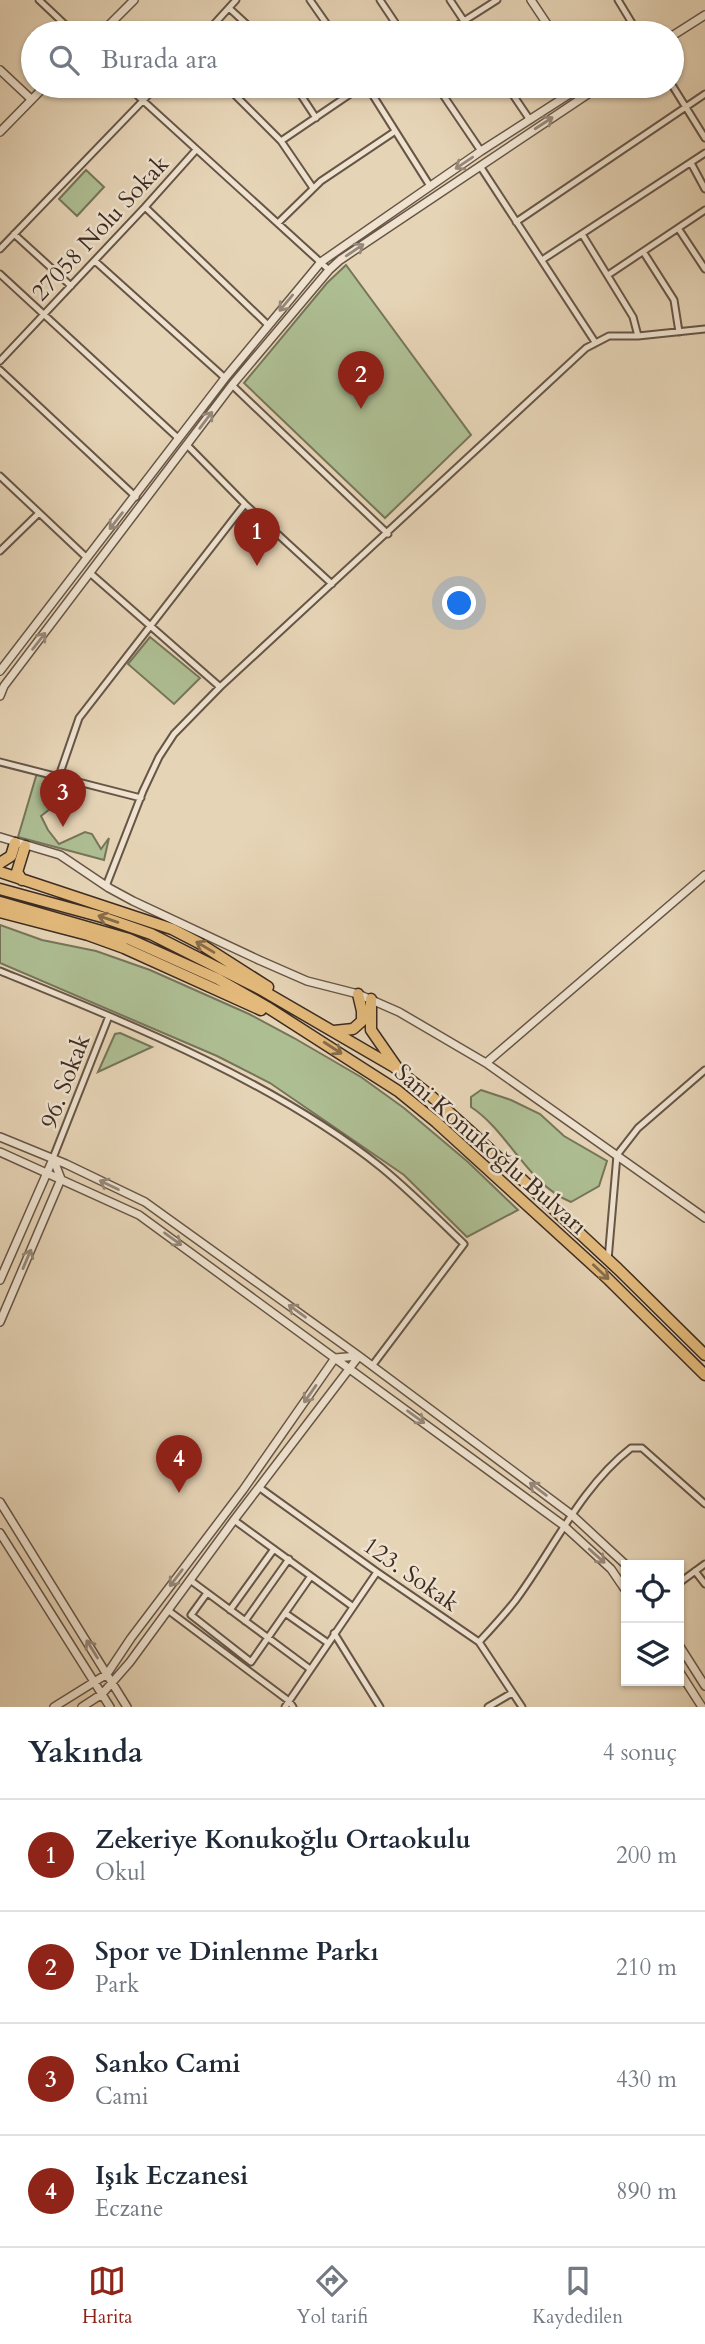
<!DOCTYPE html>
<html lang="tr">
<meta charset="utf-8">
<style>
:root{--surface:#fff;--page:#f6f6f7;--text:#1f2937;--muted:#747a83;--line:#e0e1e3;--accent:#8f2418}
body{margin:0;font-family:Cardo,serif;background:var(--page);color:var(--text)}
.controls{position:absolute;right:21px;bottom:21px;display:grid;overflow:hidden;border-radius:0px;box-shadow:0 2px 5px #0004}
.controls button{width:63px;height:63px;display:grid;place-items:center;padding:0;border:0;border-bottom:2px solid var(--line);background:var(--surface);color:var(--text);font:35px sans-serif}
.you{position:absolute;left:460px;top:604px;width:24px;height:24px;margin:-18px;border:5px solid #fff;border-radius:50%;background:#1a73e8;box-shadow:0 0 0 10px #1a73e833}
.badge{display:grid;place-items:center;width:46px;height:46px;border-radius:50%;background:var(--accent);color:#fff;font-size:23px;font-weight:700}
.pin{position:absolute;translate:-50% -58px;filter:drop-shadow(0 2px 4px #0008)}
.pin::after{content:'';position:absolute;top:37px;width:24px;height:21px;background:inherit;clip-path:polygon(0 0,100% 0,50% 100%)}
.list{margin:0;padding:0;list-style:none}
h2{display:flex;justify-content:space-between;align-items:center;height:91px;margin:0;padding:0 28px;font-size:30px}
h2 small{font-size:23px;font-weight:400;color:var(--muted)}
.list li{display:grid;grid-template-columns:46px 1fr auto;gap:21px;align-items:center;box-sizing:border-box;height:112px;padding:0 28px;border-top:2px solid var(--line)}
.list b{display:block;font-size:26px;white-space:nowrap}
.list p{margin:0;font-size:23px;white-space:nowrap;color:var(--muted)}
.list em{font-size:23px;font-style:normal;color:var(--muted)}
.icon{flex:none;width:38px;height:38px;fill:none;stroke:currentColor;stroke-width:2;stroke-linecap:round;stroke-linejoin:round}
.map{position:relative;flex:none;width:705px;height:1707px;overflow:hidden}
.search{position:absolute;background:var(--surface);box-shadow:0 2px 5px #0004;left:21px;right:21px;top:21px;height:77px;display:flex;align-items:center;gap:18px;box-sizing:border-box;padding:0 24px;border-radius:38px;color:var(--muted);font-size:26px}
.sheet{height:539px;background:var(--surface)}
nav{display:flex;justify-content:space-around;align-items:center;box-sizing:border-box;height:98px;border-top:2px solid var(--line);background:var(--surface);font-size:19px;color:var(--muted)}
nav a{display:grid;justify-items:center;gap:4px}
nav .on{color:var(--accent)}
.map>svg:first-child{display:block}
</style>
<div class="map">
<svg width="705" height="1707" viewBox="0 0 705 1707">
<rect width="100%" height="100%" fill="#e6d4b6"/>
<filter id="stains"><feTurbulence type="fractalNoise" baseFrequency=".00286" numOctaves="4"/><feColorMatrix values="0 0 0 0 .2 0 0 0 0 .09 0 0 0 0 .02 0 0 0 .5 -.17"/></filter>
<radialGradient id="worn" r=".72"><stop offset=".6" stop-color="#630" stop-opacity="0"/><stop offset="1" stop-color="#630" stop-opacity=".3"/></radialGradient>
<path fill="#aebe93" stroke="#76755a" stroke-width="2" d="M 86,170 L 104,187 L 77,216 L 59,199 Z
M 346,265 L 471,435 L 385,518 L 244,383 L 327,283 Z
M 150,637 L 200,678 L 174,704 L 128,664 Z
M 37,773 L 78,787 L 41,816 L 48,830 L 59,844 L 85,832 L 92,834 L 101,849 L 109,838 L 104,860 L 18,837 Z
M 0,925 L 42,940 L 96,951 L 150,970 L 249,1014 L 294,1038 L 361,1077 L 404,1108 L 468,1162 L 518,1210 L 467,1237 L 404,1175 L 270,1083 L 217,1056 L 0,963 Z
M 120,1033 L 152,1047 L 98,1072 L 115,1034 Z
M 481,1090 L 511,1100 L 540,1114 L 564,1136 L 607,1161 L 599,1186 L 571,1202 C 527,1184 509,1132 471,1107 L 471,1097 Z"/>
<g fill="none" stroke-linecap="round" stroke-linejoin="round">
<defs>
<path id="minor" d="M 39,0 L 74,33
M 310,0 L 333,33
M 380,0 L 402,33
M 450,0 L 472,33
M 618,0 L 638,33
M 229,8 L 256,33
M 206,33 L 236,0
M 445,33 L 497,0
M 672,85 L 705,138
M 127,86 L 329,270
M 226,86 L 281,141 L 313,188
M 295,86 L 316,118
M 367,86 L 430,186
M 437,86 L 481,151
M 507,86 L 530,120
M 281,141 L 362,86
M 691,163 L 705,189
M 480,166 L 595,342
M 145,207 L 268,325
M 516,222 L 705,94
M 278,223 L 321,181 L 394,132
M 678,228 L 705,269
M 14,234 L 71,286
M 582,234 L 633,317 L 638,336
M 0,249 L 157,86
M 644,253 L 674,300 L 679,332
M 542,260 L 705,153
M 95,261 L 225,378
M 0,274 L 178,438
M 608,275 L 705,210
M 0,361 L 145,207 L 196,150
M 0,370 L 136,497
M 232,385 L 388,534
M 187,445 L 245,504 L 332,584
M 0,476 L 87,558
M 0,551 L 39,513
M 90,573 L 220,687
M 0,762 L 141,798
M 59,776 L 79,718 L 245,504
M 106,886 L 143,791 L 159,757 L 174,734 L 220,687 L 586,348 L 609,336 L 638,336 L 705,329
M 0,971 C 130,1024 272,1080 382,1168 C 411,1192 437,1218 464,1244 L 372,1366
M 53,1158 L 109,1016
M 608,1260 L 617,1155 L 638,1128 L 705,1070
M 260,1488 L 377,1572 L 479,1642 L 522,1707
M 234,1520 L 352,1606
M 695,1571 L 705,1584
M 190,1580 L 310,1669
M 679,1583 L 705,1564
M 207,1593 L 191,1615 L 251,1662 L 311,1576
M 230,1610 L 274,1549
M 169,1611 L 289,1701 L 293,1707
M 285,1613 L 328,1643
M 245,1621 L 289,1559
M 334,1633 L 380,1707
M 479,1642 C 491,1629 504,1615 515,1601 C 553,1550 580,1488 631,1448 L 642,1448 L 705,1504
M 285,1707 L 377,1572
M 488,1707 L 512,1693"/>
<path id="tertiary" d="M 531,0 L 553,33
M 101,33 L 134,0
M 672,36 L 705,15
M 0,70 L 31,99
M 0,132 L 45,86
M 0,671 L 225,378 L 321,262 L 481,151 L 582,86
M 0,696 L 4,686 L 232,385 L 329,270 L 340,260 L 600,86
M 0,837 L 60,855 L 109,888 L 133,901 L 259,960 L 307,981 L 358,994 L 399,1012 L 486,1063 L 705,1218
M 486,1063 L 705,875
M 0,1137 L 66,1164 L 145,1202 L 359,1356 L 572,1515 L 626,1565
M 0,1152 L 139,1215 L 563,1525 L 611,1569 L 626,1591
M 0,1280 L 53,1159
M 0,1322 L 61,1179 L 53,1158
M 0,1502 L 127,1707
M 0,1533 L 110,1707
M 679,1645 L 705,1686
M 679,1671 L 702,1707
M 54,1707 L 107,1674 L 131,1638 L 243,1490 L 335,1358 L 358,1356
M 82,1707 L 102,1694 L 130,1662 L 234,1520 L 359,1356"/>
<path id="trunk" d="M 0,863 L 11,856 L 15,843
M 0,872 L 172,929 L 199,943 L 268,987
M 22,880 L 17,872 L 25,846
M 0,889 L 102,917 L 151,934 L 260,989 L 394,1067 L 431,1096 L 470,1131 L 618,1269 L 705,1355
M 0,902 L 129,939 L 218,979 L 267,1007 L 398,1091 L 436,1122 L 607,1278 L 705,1375
M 0,912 L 88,935 L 124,948 L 261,1010
M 371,999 L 371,1030 L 396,1066
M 334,1031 L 353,1029 L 362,1021 L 362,1011 L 358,994"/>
</defs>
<use href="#minor" stroke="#675647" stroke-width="9"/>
<use href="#tertiary" stroke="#675647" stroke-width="10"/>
<use href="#trunk" stroke="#3d2c22" stroke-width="13"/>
<use href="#minor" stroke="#efe3d0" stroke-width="5"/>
<use href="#tertiary" stroke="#efe3d0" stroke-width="7"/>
<use href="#trunk" stroke="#e3ba7b" stroke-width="10"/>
</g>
<defs><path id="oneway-shaft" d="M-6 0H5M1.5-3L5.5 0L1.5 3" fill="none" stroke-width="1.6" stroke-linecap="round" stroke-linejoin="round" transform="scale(1.75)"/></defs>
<g stroke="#968879">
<use href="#oneway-shaft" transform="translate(544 123) rotate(-33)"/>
<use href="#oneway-shaft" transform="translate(464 163) rotate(146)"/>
<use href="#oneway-shaft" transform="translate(355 250) rotate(-34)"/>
<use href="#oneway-shaft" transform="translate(286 303) rotate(130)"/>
<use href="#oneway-shaft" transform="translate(206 420) rotate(-53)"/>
<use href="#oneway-shaft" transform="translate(116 521) rotate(128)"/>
<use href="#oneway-shaft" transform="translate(39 641) rotate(-52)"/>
<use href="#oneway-shaft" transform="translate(109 1185) rotate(-154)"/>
<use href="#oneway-shaft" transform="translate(173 1239) rotate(36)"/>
<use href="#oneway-shaft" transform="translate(27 1259) rotate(-67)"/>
<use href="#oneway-shaft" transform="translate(297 1311) rotate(-144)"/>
<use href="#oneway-shaft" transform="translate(310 1394) rotate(125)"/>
<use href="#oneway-shaft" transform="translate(416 1417) rotate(36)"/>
<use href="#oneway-shaft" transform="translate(538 1489) rotate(-143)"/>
<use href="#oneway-shaft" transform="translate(597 1556) rotate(42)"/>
<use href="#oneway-shaft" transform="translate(176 1578) rotate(127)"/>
<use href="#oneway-shaft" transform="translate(92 1649) rotate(-122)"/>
</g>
<g stroke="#886c4a">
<use href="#oneway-shaft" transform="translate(108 919) rotate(-161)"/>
<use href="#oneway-shaft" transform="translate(205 947) rotate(-149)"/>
<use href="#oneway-shaft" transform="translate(333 1048) rotate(33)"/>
<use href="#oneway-shaft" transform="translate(601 1272) rotate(43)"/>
</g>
<g text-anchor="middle" stroke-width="5" stroke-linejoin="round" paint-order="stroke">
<g font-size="24" fill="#3d2c22" stroke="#efe3d0">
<text transform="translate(100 228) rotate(-47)" y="8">27058 Nolu Sokak</text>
<text transform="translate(65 1081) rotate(-69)" y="8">96. Sokak</text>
<text transform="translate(491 1149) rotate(41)" y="8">Sani Konukoğlu Bulvarı</text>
<text transform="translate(411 1574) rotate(35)" y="8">123. Sokak</text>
</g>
</g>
<rect width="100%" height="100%" filter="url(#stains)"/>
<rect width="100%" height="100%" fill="url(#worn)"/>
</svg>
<div class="controls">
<button><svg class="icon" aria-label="locate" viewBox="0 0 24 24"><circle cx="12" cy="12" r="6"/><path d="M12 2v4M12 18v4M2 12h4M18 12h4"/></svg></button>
<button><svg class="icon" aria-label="layers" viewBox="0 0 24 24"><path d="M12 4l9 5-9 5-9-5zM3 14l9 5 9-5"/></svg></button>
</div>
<div class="you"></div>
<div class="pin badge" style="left:257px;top:566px">1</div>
<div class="pin badge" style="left:361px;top:409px">2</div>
<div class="pin badge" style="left:63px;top:827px">3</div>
<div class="pin badge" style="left:179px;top:1493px">4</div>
<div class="search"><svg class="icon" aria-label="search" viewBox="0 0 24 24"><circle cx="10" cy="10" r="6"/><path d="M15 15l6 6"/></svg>Burada ara</div>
</div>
<section class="sheet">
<h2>Yakında<small>4 sonuç</small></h2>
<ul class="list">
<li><span class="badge">1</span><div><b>Zekeriye Konukoğlu Ortaokulu</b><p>Okul</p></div><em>200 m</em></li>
<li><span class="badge">2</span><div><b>Spor ve Dinlenme Parkı</b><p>Park</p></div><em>210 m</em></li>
<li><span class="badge">3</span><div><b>Sanko Cami</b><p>Cami</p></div><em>430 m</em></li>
<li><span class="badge">4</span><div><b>Işık Eczanesi</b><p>Eczane</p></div><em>890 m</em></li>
</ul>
</section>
<nav>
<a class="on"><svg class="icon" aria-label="map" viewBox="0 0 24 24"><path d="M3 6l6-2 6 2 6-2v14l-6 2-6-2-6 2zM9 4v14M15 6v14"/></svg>Harita</a>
<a><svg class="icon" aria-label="directions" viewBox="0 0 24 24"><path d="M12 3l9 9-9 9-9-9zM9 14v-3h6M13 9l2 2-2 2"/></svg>Yol tarifi</a>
<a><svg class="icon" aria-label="saved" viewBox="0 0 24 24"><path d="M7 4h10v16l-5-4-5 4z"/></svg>Kaydedilen</a>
</nav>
